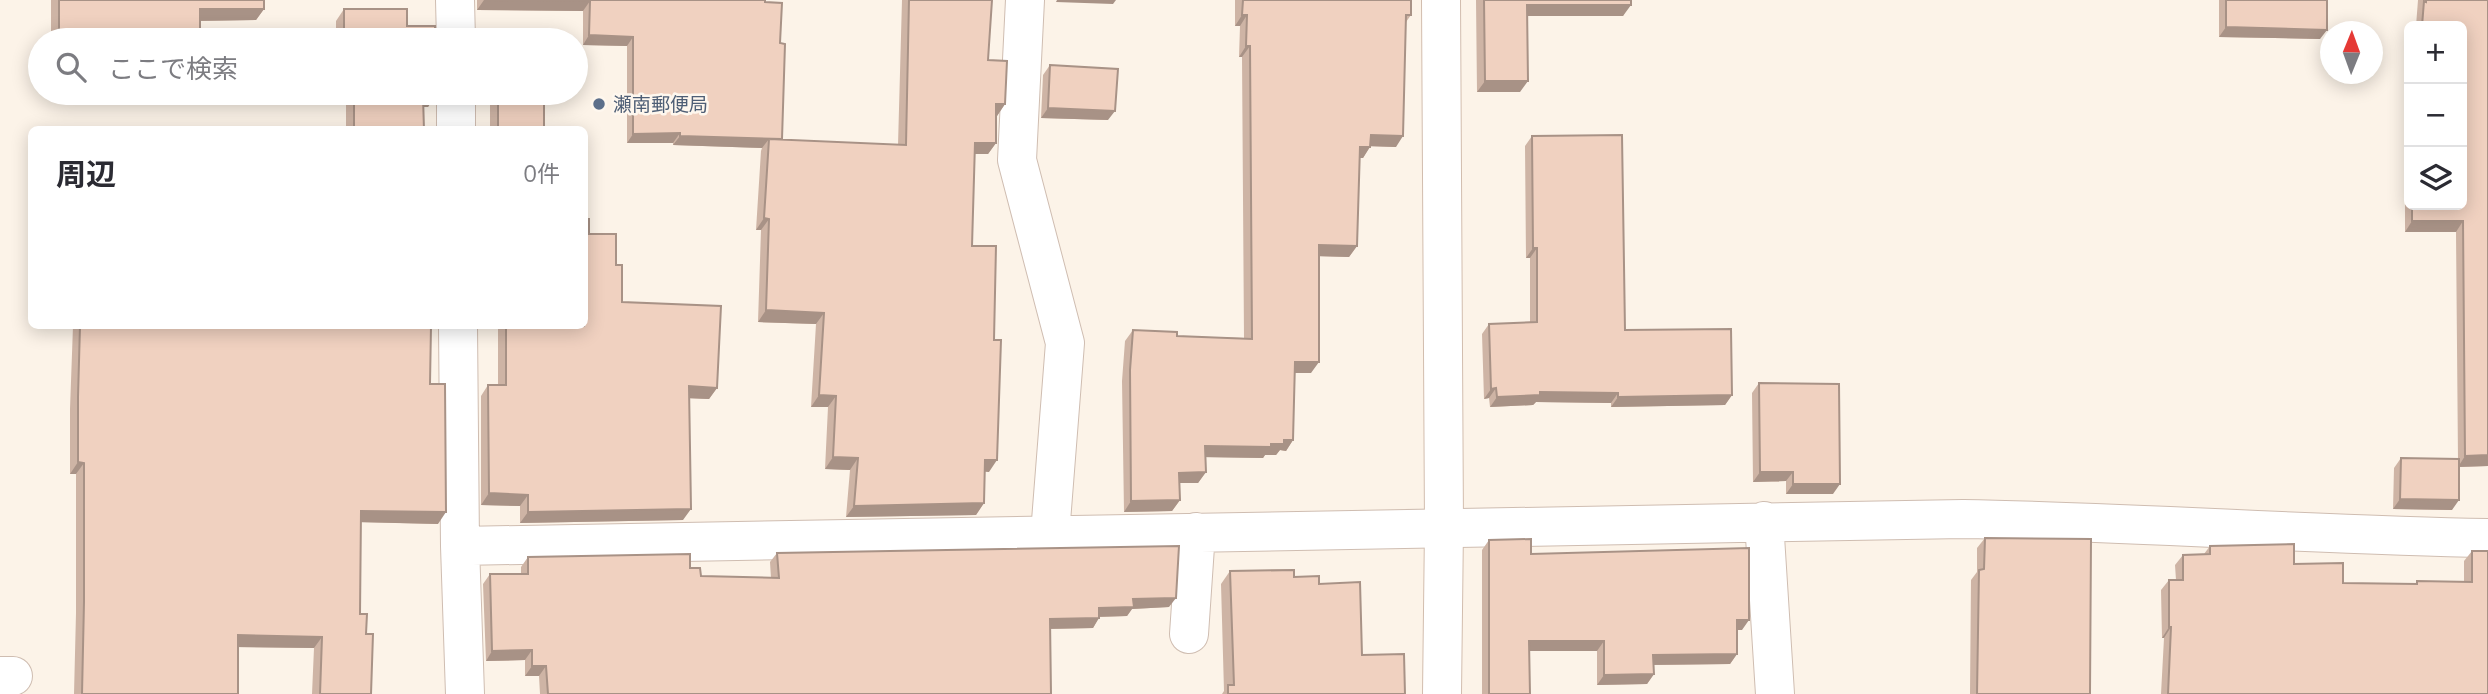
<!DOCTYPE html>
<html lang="ja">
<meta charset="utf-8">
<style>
:root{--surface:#fff;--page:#f2f2f3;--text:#2b2b33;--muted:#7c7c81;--line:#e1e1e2}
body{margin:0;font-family:Mulish,"Noto Sans JP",sans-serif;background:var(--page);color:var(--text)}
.controls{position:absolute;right:21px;top:21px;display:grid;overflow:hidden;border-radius:10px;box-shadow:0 4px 18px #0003}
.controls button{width:63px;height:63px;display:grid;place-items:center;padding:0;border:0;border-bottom:2px solid var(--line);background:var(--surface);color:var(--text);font:35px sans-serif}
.compass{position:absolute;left:2320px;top:21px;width:63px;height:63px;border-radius:50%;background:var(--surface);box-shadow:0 4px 18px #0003;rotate:1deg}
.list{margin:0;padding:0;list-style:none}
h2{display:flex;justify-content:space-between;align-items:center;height:91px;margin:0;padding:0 28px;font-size:30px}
h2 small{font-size:23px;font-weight:400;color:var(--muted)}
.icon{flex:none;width:38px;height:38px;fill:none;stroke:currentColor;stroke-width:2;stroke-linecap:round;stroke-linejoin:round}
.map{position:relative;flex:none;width:2488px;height:694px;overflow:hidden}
.search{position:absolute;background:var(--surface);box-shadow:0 4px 18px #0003;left:28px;top:28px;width:560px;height:77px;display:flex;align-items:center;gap:18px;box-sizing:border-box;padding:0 24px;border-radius:38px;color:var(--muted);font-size:26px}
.panel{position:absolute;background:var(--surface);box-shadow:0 4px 18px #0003;left:28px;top:126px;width:560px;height:203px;border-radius:10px}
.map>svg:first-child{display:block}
</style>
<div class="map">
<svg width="2488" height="694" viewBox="0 0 2488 694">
<rect width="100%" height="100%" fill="#fcf3e8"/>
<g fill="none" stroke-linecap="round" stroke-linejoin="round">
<defs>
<path id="street" d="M 455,0 L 456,40
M 1025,0 L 1017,160 L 1065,343 L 1050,534
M 456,93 L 456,130
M 458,326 L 460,546 L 465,694
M 1764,521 L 1775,694
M 460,546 L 1963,519 C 2138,522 2313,535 2488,538
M 1189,634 L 1196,532
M 0,676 L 13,676"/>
<path id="secondary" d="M 1441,0 L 1444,527 L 1442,694"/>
</defs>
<use href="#street" stroke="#cfbdb1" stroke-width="40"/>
<use href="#secondary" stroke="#d2bdae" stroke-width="40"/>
<use href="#street" stroke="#fff" stroke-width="38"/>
<use href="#secondary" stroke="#fff" stroke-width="38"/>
</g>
<path fill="#ceb4a5" d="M 51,0 L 264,0 L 264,9 L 256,20 L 200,21 L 200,40 L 51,40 Z
M 477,0 L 765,0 L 780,43 L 782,140 L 898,145 L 902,0 L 992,0 L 988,60 L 1005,104 L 997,116 L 996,116 L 996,143 L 988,154 L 975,154 L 972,246 L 989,472 L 985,471 L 984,503 L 976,515 L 846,517 L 850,470 L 825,469 L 828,407 L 811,407 L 816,324 L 758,322 L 761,230 L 756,230 L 761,151 L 762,148 L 673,145 L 673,143 L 627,143 L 627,46 L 583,45 L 583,11 L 477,10 Z
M 1235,0 L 1411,0 L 1411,15 L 1406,22 L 1396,147 L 1370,146 L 1363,158 L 1360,158 L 1357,246 L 1349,257 L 1319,256 L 1311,373 L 1294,373 L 1293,440 L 1286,451 L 1280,450 L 1276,455 L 1265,455 L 1263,458 L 1205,457 L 1206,472 L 1198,483 L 1179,483 L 1180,500 L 1172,511 L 1124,512 L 1122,381 L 1125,341 L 1133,330 L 1177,336 L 1244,338 L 1242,57 L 1239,57 L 1240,26 L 1235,26 Z
M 1476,0 L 1631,0 L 1623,16 L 1527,16 L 1520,92 L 1477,92 Z
M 2219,0 L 2327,0 L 2320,39 L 2219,37 Z
M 2418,0 L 2488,0 L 2488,466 L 2459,467 L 2452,510 L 2393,509 L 2394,468 L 2401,458 L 2458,459 L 2456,232 L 2405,232 L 2405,169 L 2409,163 L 2409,205 L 2462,205 L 2462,26 L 2416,26 Z
M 344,9 L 407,26 L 435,40 L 336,40 L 336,21 Z
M 1050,65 L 1108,120 L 1041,118 L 1043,75 Z
M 346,93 L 435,93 L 435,96 L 428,107 L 423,107 L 424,130 L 346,130 Z
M 493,93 L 544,93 L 544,130 L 490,130 L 490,97 Z
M 1532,136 L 1625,330 L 1732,395 L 1725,405 L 1611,407 L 1611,403 L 1536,402 L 1533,405 L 1490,407 L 1489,398 L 1484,399 L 1482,334 L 1489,324 L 1530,323 L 1530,258 L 1526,258 L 1525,146 Z
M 589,234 L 616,265 L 622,302 L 717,388 L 709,399 L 690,398 L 683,520 L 520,523 L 520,506 L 481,505 L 481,396 L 488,385 L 498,385 L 498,326 L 584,326 Z
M 73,326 L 431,326 L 430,384 L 438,524 L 361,522 L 360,614 L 366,634 L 371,694 L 312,694 L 314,648 L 238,647 L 238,694 L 74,694 L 76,613 L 76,474 L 70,474 L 70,409 Z
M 1759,383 L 1833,494 L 1786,494 L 1786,481 L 1753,482 L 1752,393 Z
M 1985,538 L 2090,694 L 1970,694 L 1971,580 L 1977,572 L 1977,548 Z
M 1489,540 L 1742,630 L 1737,630 L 1737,654 L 1730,664 L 1653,665 L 1654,674 L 1647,684 L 1597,685 L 1597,651 L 1529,651 L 1530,694 L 1482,694 L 1482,550 Z
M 2210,546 L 2294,564 L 2343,583 L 2415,584 L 2417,581 L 2464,582 L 2464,561 L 2472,551 L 2488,694 L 2161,694 L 2164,638 L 2162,638 L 2161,590 L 2169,580 L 2176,580 L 2175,565 L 2183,555 L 2204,554 Z
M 777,553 L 1169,607 L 1132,609 L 1127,616 L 1099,617 L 1093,628 L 1050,629 L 1051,694 L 540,694 L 539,676 L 525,676 L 525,660 L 486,661 L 483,584 L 490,574 L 521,574 L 521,567 L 528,557 L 690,568 L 701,576 L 771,578 L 770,562 Z
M 1230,571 L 1294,577 L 1362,655 L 1405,694 L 1222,694 L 1224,691 L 1221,584 Z"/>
<path fill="#a89286" d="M 484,0 L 590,1 L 583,11 L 477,10 Z
M 1057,0 L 1116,0 L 1113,4 L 1056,2 Z
M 1527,5 L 1631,5 L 1623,16 L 1520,16 Z
M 200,9 L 264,9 L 256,20 L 192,21 Z
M 1242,15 L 1247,15 L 1240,26 L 1235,26 Z
M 2226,27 L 2327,30 L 2320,39 L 2219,37 Z
M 589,35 L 633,37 L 627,46 L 583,45 Z
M 1246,46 L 1250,46 L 1242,57 L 1239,57 Z
M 1485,81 L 1528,81 L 1520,92 L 1477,92 Z
M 423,96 L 435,96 L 428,107 L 415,107 Z
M 996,104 L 1005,104 L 997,116 L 988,115 Z
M 1048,108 L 1115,111 L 1108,120 L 1041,118 Z
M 680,133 L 673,143 L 627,143 L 633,134 Z
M 1371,135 L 1403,136 L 1396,147 L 1363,146 Z
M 680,136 L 782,139 L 769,139 L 762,148 L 673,145 Z
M 975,143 L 996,143 L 988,154 L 967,154 Z
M 1360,147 L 1370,147 L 1363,158 L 1352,158 Z
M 764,218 L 769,219 L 761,230 L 756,230 Z
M 2412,221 L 2463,221 L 2456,232 L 2405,232 Z
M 1319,245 L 1357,246 L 1349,257 L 1311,256 Z
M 1533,248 L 1537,248 L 1530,258 L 1526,258 Z
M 766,310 L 824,313 L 816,324 L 758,322 Z
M 1295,362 L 1319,362 L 1311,373 L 1287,373 Z
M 689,386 L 717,388 L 709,399 L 681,398 Z
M 1496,388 L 1489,398 L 1484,399 L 1491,389 Z
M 1540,392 L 1618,393 L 1611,403 L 1536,402 L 1533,405 L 1490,407 L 1497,397 Z
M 819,395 L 836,396 L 828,407 L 811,407 Z
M 1732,395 L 1725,405 L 1611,407 L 1618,397 Z
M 1284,440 L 1293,440 L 1286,451 L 1280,450 L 1276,455 L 1265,455 L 1263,458 L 1198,457 L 1205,446 L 1271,444 Z
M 2488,455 L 2488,466 L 2458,467 L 2465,456 Z
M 833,457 L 858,458 L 850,470 L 825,469 Z
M 985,460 L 997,460 L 989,472 L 977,471 Z
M 78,462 L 84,463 L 76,474 L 70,474 Z
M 1206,472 L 1198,483 L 1171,483 L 1179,473 Z
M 1760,472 L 1793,472 L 1786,481 L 1753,482 Z
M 1793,484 L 1840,484 L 1833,494 L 1786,494 Z
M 489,493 L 528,495 L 520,506 L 481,505 Z
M 2400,499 L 2459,500 L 2452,510 L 2393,509 Z
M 1180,500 L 1172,511 L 1124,512 L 1131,501 Z
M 984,503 L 976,515 L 846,517 L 854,506 Z
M 691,509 L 683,520 L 520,523 L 528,512 Z
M 361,511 L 446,512 L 438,524 L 353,522 Z
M 1176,598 L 1169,607 L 1132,609 L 1127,616 L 1092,617 L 1099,608 L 1133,599 Z
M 1099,618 L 1093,628 L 1043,629 L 1050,619 Z
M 1737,620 L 1749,620 L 1742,630 L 1730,630 Z
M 2169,627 L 2171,627 L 2164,638 L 2162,638 Z
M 238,635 L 322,637 L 314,648 L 230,647 Z
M 1529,641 L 1604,641 L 1597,651 L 1522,651 Z
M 532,650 L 525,660 L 486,661 L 492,651 Z
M 1737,654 L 1730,664 L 1646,665 L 1653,655 Z
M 532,666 L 546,666 L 539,676 L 525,676 Z
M 1654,674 L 1647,684 L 1597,685 L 1604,675 Z"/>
<path fill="#f0d1c0" stroke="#a89286" stroke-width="2" d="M 59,0 L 264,0 L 264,9 L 200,9 L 200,40 L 59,40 Z
M 484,0 L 765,0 L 765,2 L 782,3 L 780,43 L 785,44 L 782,139 L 680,136 L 680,133 L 633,134 L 633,37 L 589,35 L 590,1 Z
M 909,0 L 992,0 L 988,60 L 1007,61 L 1005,104 L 996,104 L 996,143 L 975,143 L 972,246 L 996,246 L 994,340 L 1001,340 L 997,460 L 985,460 L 984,503 L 854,506 L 858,458 L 833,457 L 836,396 L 819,395 L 824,313 L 766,310 L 769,219 L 764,218 L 769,139 L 906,145 Z
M 1243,0 L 1411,0 L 1411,15 L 1406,15 L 1403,136 L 1371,135 L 1370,147 L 1360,147 L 1357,246 L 1319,245 L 1319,362 L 1295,362 L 1293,440 L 1284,440 L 1284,444 L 1271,444 L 1271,447 L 1205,446 L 1206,472 L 1179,473 L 1180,500 L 1131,501 L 1130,370 L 1133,330 L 1177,332 L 1177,336 L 1252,339 L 1250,46 L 1246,46 L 1247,15 L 1242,15 Z
M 1484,0 L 1631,0 L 1631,5 L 1527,5 L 1528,81 L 1485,81 Z
M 2226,0 L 2327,0 L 2327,30 L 2226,27 Z
M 2426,0 L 2488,0 L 2488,455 L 2465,456 L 2463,221 L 2412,221 L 2412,205 L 2462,205 L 2462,159 L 2466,159 L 2466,45 L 2462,45 L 2462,26 L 2422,26 L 2424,1 L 2426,2 Z
M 344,9 L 407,9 L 407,26 L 435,26 L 435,40 L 344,40 Z
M 1050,65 L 1118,69 L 1115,111 L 1048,108 Z
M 354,93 L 435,93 L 435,96 L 423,96 L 424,130 L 354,130 Z
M 498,93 L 544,93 L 544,130 L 498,130 Z
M 1622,135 L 1625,330 L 1731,329 L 1732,395 L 1618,397 L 1618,393 L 1540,392 L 1540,395 L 1497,397 L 1496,388 L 1491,389 L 1489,324 L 1537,322 L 1537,248 L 1533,248 L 1532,136 Z
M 584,219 L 589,219 L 589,234 L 616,234 L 616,265 L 622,265 L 622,302 L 721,306 L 717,388 L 689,386 L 691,509 L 528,512 L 528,495 L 489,493 L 488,385 L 506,385 L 506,326 L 584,326 Z
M 80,326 L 431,326 L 430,384 L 445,384 L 446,512 L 361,511 L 360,614 L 367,614 L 366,634 L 373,634 L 371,694 L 320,694 L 322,637 L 238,635 L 238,694 L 82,694 L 84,602 L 84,463 L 78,462 L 78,397 Z
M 1759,383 L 1839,384 L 1840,484 L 1793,484 L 1793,472 L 1760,472 Z
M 2401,458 L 2459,459 L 2459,500 L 2400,499 Z
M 1985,538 L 2091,539 L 2090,694 L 1977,694 L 1979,570 L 1984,569 Z
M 1531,539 L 1531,554 L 1749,548 L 1749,620 L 1737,620 L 1737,654 L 1653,655 L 1654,674 L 1604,675 L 1604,641 L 1529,641 L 1530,694 L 1489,694 L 1489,540 Z
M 2294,544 L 2294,564 L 2343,563 L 2343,583 L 2417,584 L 2417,581 L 2472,582 L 2472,551 L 2488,551 L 2488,694 L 2168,694 L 2171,627 L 2169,627 L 2169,580 L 2183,580 L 2183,555 L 2210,554 L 2210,546 Z
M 1179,546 L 1176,598 L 1133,599 L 1134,607 L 1099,608 L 1099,618 L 1050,619 L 1051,694 L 548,694 L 546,666 L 532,666 L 532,650 L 492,651 L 490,574 L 528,574 L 528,557 L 690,554 L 690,568 L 700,568 L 701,576 L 779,578 L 777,553 Z
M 1294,570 L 1294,577 L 1319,576 L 1319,584 L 1360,582 L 1362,655 L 1404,654 L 1405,694 L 1228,694 L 1228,685 L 1234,685 L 1230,571 Z"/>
<circle fill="#5c6f8a" stroke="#fef7ee" stroke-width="2.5" cx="599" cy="104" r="7"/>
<g text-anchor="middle" stroke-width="5" stroke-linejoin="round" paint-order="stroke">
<g font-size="19" fill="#4e5e75" stroke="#fef7ee" text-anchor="start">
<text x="613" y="111">瀬南郵便局</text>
</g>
</g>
</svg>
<div class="controls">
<button>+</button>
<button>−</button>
<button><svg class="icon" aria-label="layers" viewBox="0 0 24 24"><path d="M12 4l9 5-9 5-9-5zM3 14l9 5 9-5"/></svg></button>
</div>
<svg class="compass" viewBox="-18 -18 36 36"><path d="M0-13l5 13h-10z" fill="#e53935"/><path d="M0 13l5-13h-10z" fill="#7c7c81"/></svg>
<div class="search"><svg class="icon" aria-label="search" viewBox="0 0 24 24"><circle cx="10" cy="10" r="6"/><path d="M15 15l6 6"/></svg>ここで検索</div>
<section class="panel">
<h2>周辺<small>0件</small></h2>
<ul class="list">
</ul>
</section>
</div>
